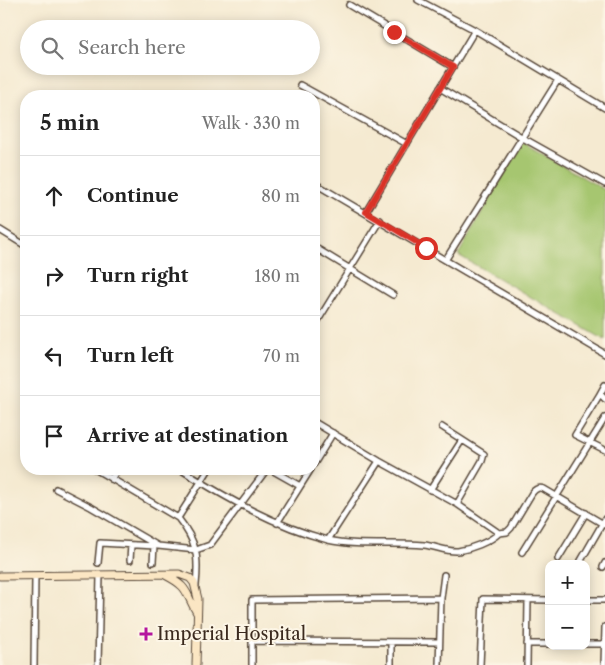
<!DOCTYPE html>
<meta charset="utf-8">
<style>
:root{--surface:#fff;--page:#f2f2f2;--text:#222;--muted:#767676;--line:#e0e0e0}
body{margin:0;font-family:"Libre Caslon Text",serif;background:var(--page);color:var(--text)}
.controls{position:absolute;right:15px;bottom:15px;display:grid;overflow:hidden;border-radius:10px;box-shadow:0 2px 12px #0003}
.controls button{width:45px;height:45px;display:grid;place-items:center;padding:0;border:0;border-bottom:1px solid var(--line);background:var(--surface);color:var(--text);font:25px sans-serif}
.stop{position:absolute;width:15px;height:15px;margin:-11px;border:4px solid #d93025;border-radius:50%;background:#fff}
.stop.end{background:#d93025;border-color:#fff;box-shadow:0 1px 5px #0008}
.list{margin:0;padding:0;list-style:none}
h2{display:flex;justify-content:space-between;align-items:center;height:65px;margin:0;padding:0 20px;font-size:21px}
h2 small{font-size:16px;font-weight:400;color:var(--muted)}
.list li{display:grid;grid-template-columns:32px 1fr auto;gap:15px;align-items:center;box-sizing:border-box;height:80px;padding:0 20px;border-top:1px solid var(--line)}
.list b{display:block;font-size:19px;white-space:nowrap}
.list em{font-size:16px;font-style:normal;color:var(--muted)}
.icon{flex:none;width:28px;height:28px;fill:none;stroke:currentColor;stroke-width:2;stroke-linecap:round;stroke-linejoin:round}
.map{position:relative;flex:none;width:605px;height:665px;overflow:hidden}
.search{position:absolute;background:var(--surface);box-shadow:0 2px 12px #0003;left:20px;top:20px;width:300px;height:55px;display:flex;align-items:center;gap:12px;box-sizing:border-box;padding:0 18px;border-radius:28px;color:var(--muted);font-size:19px}
.panel{position:absolute;background:var(--surface);box-shadow:0 2px 12px #0003;left:20px;top:90px;width:300px;height:385px;border-radius:20px}
.map>svg:first-child{display:block}
</style>
<div class="map">
<svg width="605" height="665" viewBox="0 0 605 665">
<rect width="100%" height="100%" fill="#fcf5e5"/>
<filter id="ink" filterUnits="userSpaceOnUse"><feTurbulence type="fractalNoise" baseFrequency=".02" numOctaves="2"/><feDisplacementMap in="SourceGraphic" scale="10" xChannelSelector="R" yChannelSelector="G"/><feConvolveMatrix kernelMatrix="1 2 1 2 8 2 1 2 1" color-interpolation-filters="sRGB"/></filter>
<filter id="wash" filterUnits="userSpaceOnUse"><feTurbulence type="fractalNoise" baseFrequency=".0096" numOctaves="4" result="noise"/><feDisplacementMap in="SourceGraphic" scale="20" xChannelSelector="R" yChannelSelector="G"/><feGaussianBlur stdDeviation="1.12" result="paint"/><feColorMatrix in="noise" values="0 0 0 0 0 0 0 0 0 0 0 0 0 0 0 0 0 1.4 0 .05"/><feComposite in="paint" operator="in"/></filter>
<g filter="url(#wash)">
<rect width="100%" height="100%" fill="#f5ead1"/>
<path fill="#a6c66f" stroke="#707846" d="M 522,142 L 605,190 L 605,340 L 458,255 Z"/>
</g>
<g filter="url(#ink)">
<g fill="none" stroke-linecap="round" stroke-linejoin="round">
<defs>
<path id="street" d="M 418,0 L 475,30 L 605,108
M 349,5 L 453,67
M 300,85 L 407,144
M 440,88 L 523,138 L 605,184
M 314,183 L 605,354
M 366,212 L 475,30
M 0,230 L 26,246
M 314,247 L 393,295
M 446,259 L 558,80
M 314,327 L 380,220
M 600,394 L 605,385
M 605,399 L 600,394 L 575,435 L 605,450
M 314,422 L 379,461 L 457,504 L 499,533 L 507,532 L 511,528 L 532,493 C 536,488 539,487 544,489 L 605,525
M 442,427 L 484,454 L 482,461 L 457,504
M 314,464 L 333,433
M 95,469 L 178,518 L 209,469
M 180,469 C 226,498 275,526 328,540 L 379,461
M 270,469 L 300,486
M 111,479 L 118,469
M 56,489 L 91,507 L 158,546 L 196,550 L 210,545 L 267,469
M 430,490 L 462,440
M 178,518 C 197,542 199,556 196,585
M 277,523 L 311,469
M 328,540 C 359,547 392,542 424,545 C 435,546 446,552 458,551 C 470,549 490,542 499,533
M 522,552 L 605,418
M 558,559 L 586,513
M 130,560 L 131,545
M 153,562 L 154,546
M 98,563 L 100,543 L 155,546
M 579,564 L 605,519
M 603,567 L 605,563
M 441,598 L 444,575
M 586,600 L 605,600
M 252,641 L 438,642
M 391,642 L 391,665
M 527,644 L 549,644
M 586,644 L 605,644
M 34,665 L 35,576
M 98,665 L 100,575
M 252,665 L 252,600 L 441,598 L 439,665
M 480,665 L 483,599 L 549,600
M 527,665 L 528,600
M 604,665 L 605,627"/>
<path id="secondary" d="M 165,575 C 190,588 184,591 197,613
M 0,576 L 179,574 L 190,578 L 194,583 L 198,599 L 196,665"/>
</defs>
<use href="#street" stroke="#574739" stroke-width="8"/>
<use href="#secondary" stroke="#574739" stroke-width="9"/>
<use href="#street" stroke="#fff" stroke-width="5"/>
<use href="#secondary" stroke="#fbe6c3" stroke-width="7"/>
</g>
</g>
<g fill="none" stroke-linecap="round" stroke-linejoin="round" filter="url(#ink)">
<path stroke="#d93025" stroke-width="6" d="M 394,32 L 453,67 L 366,212 L 426,248"/>
</g>
<path fill="#b5179e" stroke="#fcf5e5" stroke-width="2" d="M143.5 626.5h5v5h5v5h-5v5h-5v-5h-5v-5h5z"/>
<g text-anchor="middle" stroke-width="4" stroke-linejoin="round" paint-order="stroke">
<g font-size="18" fill="#3b2a1e" stroke="#fcf5e5" text-anchor="start">
<text x="157" y="640">Imperial Hospital</text>
</g>
</g>
</svg>
<div class="controls">
<button>+</button>
<button>−</button>
</div>
<div class="stop" style="left:426px;top:248px"></div>
<div class="stop end" style="left:394px;top:32px"></div>
<div class="search"><svg class="icon" aria-label="search" viewBox="0 0 24 24"><circle cx="10" cy="10" r="6"/><path d="M15 15l6 6"/></svg>Search here</div>
<section class="panel">
<h2>5 min<small>Walk · 330 m</small></h2>
<ul class="list">
<li><svg class="icon" aria-label="ahead" viewBox="0 0 24 24"><path d="M12 20V5M6 11l6-6 6 6"/></svg><div><b>Continue</b></div><em>80 m</em></li>
<li><svg class="icon" aria-label="right" viewBox="0 0 24 24"><path d="M7 20v-9h11M14 6l5 5-5 5"/></svg><div><b>Turn right</b></div><em>180 m</em></li>
<li><svg class="icon" aria-label="left" viewBox="0 0 24 24"><path d="M17 20v-9H6M10 6l-5 5 5 5"/></svg><div><b>Turn left</b></div><em>70 m</em></li>
<li><svg class="icon" aria-label="arrive" viewBox="0 0 24 24"><path d="M6 21V4h12l-3 4 3 4H6"/></svg><div><b>Arrive at destination</b></div></li>
</ul>
</section>
</div>
